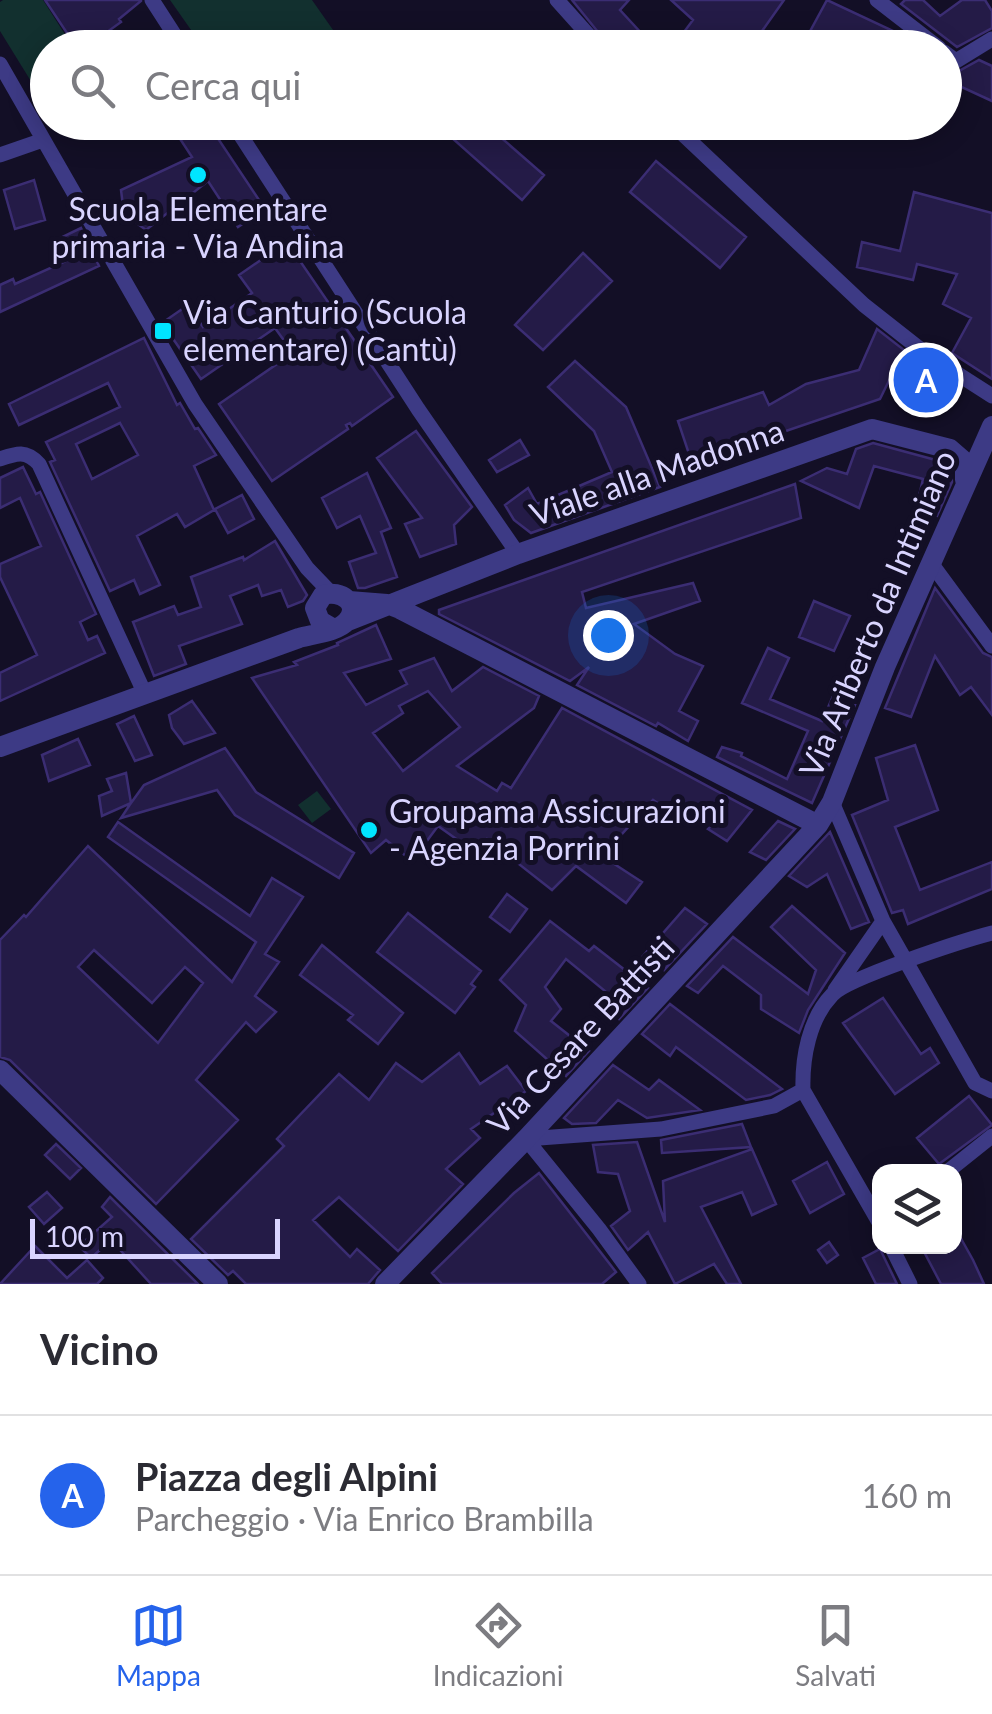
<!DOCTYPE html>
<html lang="it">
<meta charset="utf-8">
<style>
:root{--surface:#fff;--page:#f7f7f7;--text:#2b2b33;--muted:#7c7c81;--line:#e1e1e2;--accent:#2563eb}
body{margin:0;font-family:Lato,sans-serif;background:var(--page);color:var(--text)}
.controls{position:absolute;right:30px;bottom:30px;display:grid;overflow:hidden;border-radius:20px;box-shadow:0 5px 25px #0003}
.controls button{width:90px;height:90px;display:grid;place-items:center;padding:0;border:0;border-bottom:2px solid var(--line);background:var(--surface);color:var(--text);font:50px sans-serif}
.scale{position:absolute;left:30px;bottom:25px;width:250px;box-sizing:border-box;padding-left:10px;border:5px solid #d9d4ff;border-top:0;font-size:28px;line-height:35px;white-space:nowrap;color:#d9d4ff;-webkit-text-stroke:8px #130f26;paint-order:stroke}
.you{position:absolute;left:608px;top:635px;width:35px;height:35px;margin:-25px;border:8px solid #fff;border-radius:50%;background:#1a73e8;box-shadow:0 0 0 15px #1a73e833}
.badge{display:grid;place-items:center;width:65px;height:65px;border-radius:50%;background:var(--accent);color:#fff;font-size:32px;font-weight:700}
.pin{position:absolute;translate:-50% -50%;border:5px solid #fff;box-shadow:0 2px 10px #0006}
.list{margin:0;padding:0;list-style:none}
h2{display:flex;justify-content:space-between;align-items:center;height:130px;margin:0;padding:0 40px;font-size:42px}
h2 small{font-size:32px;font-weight:400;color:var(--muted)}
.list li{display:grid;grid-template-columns:65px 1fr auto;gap:30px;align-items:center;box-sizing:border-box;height:160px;padding:0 40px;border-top:2px solid var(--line)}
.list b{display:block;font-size:38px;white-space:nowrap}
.list p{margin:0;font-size:32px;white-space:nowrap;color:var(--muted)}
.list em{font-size:32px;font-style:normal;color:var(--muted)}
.icon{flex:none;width:55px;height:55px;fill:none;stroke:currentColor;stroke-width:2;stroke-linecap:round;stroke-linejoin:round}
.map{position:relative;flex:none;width:992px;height:1284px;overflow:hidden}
.search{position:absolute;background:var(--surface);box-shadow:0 5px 25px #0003;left:30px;right:30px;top:30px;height:110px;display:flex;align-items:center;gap:25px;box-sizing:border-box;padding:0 35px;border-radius:55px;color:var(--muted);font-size:38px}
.sheet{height:290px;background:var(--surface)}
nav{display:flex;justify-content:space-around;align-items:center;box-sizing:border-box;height:140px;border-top:2px solid var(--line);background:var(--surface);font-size:28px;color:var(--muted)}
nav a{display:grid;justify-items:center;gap:5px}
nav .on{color:var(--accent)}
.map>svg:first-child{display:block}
</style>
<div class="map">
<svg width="992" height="1284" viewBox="0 0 992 1284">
<rect width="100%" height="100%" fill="#130f26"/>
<path fill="#12302f" d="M 3,0 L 43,0 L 73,47 L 48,48 L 47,84 L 37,91 L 0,31 L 0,2 Z
M 170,0 L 312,0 L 345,47 L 203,47 Z
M 317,791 L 331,809 L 312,823 L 298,805 Z"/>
<path fill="#241b47" stroke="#3b2d73" stroke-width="2.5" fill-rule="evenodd" d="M 45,0 L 141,0 L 141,1 L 119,19 L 121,22 L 85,48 L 77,48 Z
M 572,0 L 629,0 L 620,10 L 655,48 L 611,48 Z
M 671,0 L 784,0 L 750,48 L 672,48 L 693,20 Z
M 827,0 L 906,37 L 920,48 L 801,48 Z
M 905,0 L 923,0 L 940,16 L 962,0 L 985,0 L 992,11 L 992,28 L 957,47 L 901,4 Z
M 979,60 L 992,66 L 992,101 L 944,79 L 944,66 L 957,72 Z
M 169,122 L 207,122 L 265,209 L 238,227 L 208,181 L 146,230 L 124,214 L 121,190 L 192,157 Z
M 434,122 L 483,122 L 544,175 L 522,200 Z
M 656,161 L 746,237 L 720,268 L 630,192 Z
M 34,180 L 45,220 L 15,229 L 4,190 Z
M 914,192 L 992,213 L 992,379 L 952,353 L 971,318 L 943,304 L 957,274 L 917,264 L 913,280 L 857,267 L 862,242 L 900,251 Z
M 81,228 L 99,266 L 0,312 L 0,285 L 13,279 L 15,284 L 64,262 L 54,241 Z
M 287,242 L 393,397 L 352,426 L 350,423 L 346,425 L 348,429 L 272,481 L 219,404 L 293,353 L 275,328 L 201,379 L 162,323 L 188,305 L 203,327 L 252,293 L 239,275 Z
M 583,253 L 612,281 L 543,350 L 515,325 Z
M 877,329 L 904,350 L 880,399 L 692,463 L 678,421 L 763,392 L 769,405 L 806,384 L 859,370 Z
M 144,338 L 177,405 L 180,403 L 195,429 L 198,428 L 216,455 L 194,466 L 214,510 L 185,527 L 177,514 L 137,536 L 160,585 L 140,594 L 134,580 L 110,591 L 50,462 L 55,460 L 46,442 L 120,407 L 108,383 L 19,425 L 9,404 ZM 120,423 L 138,455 L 92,479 L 76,444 Z
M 575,361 L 626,407 L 660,487 L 531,533 L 514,520 L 505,505 L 528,488 L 537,504 L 612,472 L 594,431 L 548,387 Z
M 416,431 L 472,507 L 454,525 L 456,544 L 420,557 L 405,524 L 422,518 L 377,458 Z
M 520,440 L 529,455 L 497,472 L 489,460 Z
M 873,443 L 943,462 L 951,468 L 952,482 L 937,516 L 915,513 L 923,479 L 874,466 L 859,508 L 801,481 L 827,468 L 847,474 L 856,449 Z
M 23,467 L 36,494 L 40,492 L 96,614 L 80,622 L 88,640 L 97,636 L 105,653 L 0,701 L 0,673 L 37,655 L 0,577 L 0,564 L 41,546 L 20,498 L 0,508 L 0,478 Z
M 367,473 L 391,528 L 381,532 L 397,577 L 365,588 L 358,588 L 349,562 L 376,553 L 360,516 L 337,528 L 322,498 Z
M 795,484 L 801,518 L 582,592 L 586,608 L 693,583 L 700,601 L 634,624 L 675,654 L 703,666 L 679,711 L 698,721 L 688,741 L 658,723 L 656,726 L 577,685 L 589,667 L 570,681 L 439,614 L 439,610 Z
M 242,495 L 254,519 L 228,533 L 215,509 Z
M 275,541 L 307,595 L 303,601 L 288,607 L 281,590 L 262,596 L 258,585 L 230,596 L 242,624 L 179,646 L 186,664 L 154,676 L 133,622 L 174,606 L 178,615 L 201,607 L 191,577 L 243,557 L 244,560 Z
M 935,588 L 983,653 L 992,657 L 992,715 L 971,687 L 960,695 L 935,656 L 911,717 L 885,708 Z
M 814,601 L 850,616 L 834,651 L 799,637 Z
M 376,625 L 391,659 L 344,673 L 366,705 L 407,684 L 400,671 L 434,658 L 452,691 L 483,667 L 539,696 L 534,708 L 457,766 L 497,791 L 502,783 L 511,788 L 562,708 L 752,810 L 727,841 L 708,829 L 721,816 L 695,804 L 681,819 L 653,800 L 602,856 L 642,882 L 626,903 L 576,866 L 552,890 L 487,839 L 476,853 L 438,826 L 412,861 L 386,840 L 371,853 L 252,678 L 297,665 L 294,662 L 338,645 L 337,643 ZM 428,691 L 460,727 L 403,771 L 373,733 L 403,713 L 399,706 Z
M 768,648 L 789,658 L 770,699 L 822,721 L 833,696 L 855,705 L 812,803 L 717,757 L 722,747 L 742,753 L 741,756 L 787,779 L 808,731 L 742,703 Z
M 192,701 L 215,733 L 184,744 L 172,728 L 169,715 Z
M 134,716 L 152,755 L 135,761 L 117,724 Z
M 78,739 L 90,765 L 49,781 L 42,755 Z
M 915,745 L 938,810 L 895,827 L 920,890 L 992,862 L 992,889 L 908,924 L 903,910 L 892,913 L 852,815 L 888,800 L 876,758 Z
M 225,748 L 256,792 L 354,853 L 339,878 L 235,815 L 217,790 L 121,818 L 131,803 L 102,816 L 99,796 L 112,791 L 107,779 L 126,773 L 131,803 L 144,785 Z
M 778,821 L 795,829 L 766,860 L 750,852 Z
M 118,822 L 250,916 L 272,878 L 303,897 L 265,954 L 279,962 L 255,996 L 276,1012 L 256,1032 L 246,1022 L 196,1080 L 238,1120 L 156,1204 L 10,1060 L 0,1057 L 0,940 L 24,915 L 26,917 L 88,846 L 232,982 L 256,942 L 108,837 ZM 94,950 L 152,1003 L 185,967 L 203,983 L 158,1043 L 78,967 Z
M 830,832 L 869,922 L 851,929 L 827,874 L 807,887 L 789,876 Z
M 507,894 L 527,909 L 510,932 L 490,917 Z
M 792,906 L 845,953 L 808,1010 L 799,1033 L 761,1009 L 761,995 L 723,966 L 698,993 L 687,986 L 733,937 L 808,994 L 816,970 L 771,927 Z
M 685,908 L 707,924 L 664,970 L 643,956 Z
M 408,913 L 481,971 L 471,984 L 475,987 L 455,1013 L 377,952 Z
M 550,921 L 589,951 L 594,946 L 648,988 L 619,1019 L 599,1003 L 605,991 L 566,959 L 545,987 L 561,1009 L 551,1021 L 589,1051 L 566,1076 L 515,1031 L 526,1005 L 500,980 Z
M 322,945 L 403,1013 L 378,1044 L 348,1020 L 353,1015 L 300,975 Z
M 883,998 L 921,1054 L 930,1048 L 939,1063 L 895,1094 L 843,1023 Z
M 670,1004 L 782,1089 L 770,1095 L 746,1100 L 676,1047 L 670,1056 L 642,1034 Z
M 459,1053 L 480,1084 L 507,1066 L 526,1091 L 471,1129 L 480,1138 L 446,1169 L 463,1184 L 398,1251 L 339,1197 L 313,1220 L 350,1257 L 357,1249 L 380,1270 L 368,1284 L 246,1284 L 233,1271 L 228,1275 L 191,1239 L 284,1146 L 277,1139 L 339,1074 L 369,1100 L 396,1063 L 422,1082 Z
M 613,1065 L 649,1090 L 659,1080 L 700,1110 L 647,1118 L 618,1100 L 596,1123 L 572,1124 L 564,1118 Z
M 969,1096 L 992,1125 L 939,1164 L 917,1138 Z
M 742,1124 L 751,1147 L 662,1153 L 661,1140 Z
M 637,1142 L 665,1222 L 663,1181 L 752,1149 L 776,1204 L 752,1215 L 742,1192 L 701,1207 L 741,1284 L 727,1284 L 714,1264 L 675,1284 L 648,1232 L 628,1250 L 611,1226 L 630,1211 L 618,1174 L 598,1172 L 593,1145 Z
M 56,1144 L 81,1168 L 70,1179 L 45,1155 Z
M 827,1162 L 844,1194 L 810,1213 L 793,1181 Z
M 539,1173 L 616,1272 L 602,1284 L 442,1284 L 432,1273 L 514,1193 Z
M 47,1192 L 62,1208 L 44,1224 L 29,1207 Z
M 110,1197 L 198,1284 L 151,1284 L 111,1240 L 91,1258 L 79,1246 L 112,1217 L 102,1207 Z
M 954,1226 L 973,1260 L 984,1284 L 941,1284 L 921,1246 L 954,1246 Z
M 829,1242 L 838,1255 L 827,1263 L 818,1250 Z
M 35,1246 L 67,1278 L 87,1260 L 103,1278 L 97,1284 L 0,1284 Z
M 880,1249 L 881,1251 L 897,1284 L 876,1284 L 863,1258 Z"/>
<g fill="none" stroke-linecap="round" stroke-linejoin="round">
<path stroke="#3d3a85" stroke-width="15" d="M 152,0 L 183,48
M 557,0 L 600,48
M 877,0 L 939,48
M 944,52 L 956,61 L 992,39
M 0,64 L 195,404 L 307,568 L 330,592
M 232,122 L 418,409 L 518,554
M 670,122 L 864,305 L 925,353 L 992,396
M 0,155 L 43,140
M 0,459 C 17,453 26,450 39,464 L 145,694
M 931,563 L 992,646
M 832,802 L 883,921 L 975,1083 L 992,1091
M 835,990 L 883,921
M 803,1090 L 880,1224
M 526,1139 L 661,1129 L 774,1106 L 803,1090 C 802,1058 809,1019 832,995 C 847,978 965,940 992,933
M 526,1139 L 599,1229 L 639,1284
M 947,1172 L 992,1136
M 891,1246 L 910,1284"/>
<path stroke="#3d3a85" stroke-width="20" d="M 349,601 L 387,604 L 400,609 L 818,825
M 348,621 L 518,554 L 872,429 L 950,449 L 965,462 L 965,480
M 0,747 L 299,638 C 312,634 338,632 347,621 C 362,604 340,589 323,595 L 315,608 L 320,621 L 332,628
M 0,1070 L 218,1284
M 385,1284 L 526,1139 L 818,825 L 832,802 L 885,667 L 992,426"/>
</g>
<g fill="#00e5ff" stroke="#130f26" stroke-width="4">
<circle cx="198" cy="175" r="10"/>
<rect x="153" y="321" width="20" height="20" rx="5"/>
<circle cx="369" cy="830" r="10"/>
</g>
<g text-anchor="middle" stroke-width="10" stroke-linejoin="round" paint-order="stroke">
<g font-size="32" fill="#d9d4ff" stroke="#130f26" text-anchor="start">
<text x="198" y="221" text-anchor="middle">Scuola Elementare<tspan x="198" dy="37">primaria - Via Andina</tspan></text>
<text x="183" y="324">Via Canturio (Scuola<tspan x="183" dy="37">elementare) (Cantù)</tspan></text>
<text x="389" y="823">Groupama Assicurazioni<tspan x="389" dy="37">- Agenzia Porrini</tspan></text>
</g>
<g font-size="32" fill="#d9d4ff" stroke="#130f26">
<text transform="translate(657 473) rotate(-19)" y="11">Viale alla Madonna</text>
<text transform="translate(878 614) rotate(-67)" y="11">Via Ariberto da Intimiano</text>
<text transform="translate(581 1036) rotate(-47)" y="11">Via Cesare Battisti</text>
</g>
</g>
</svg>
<div class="controls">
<button><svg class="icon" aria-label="layers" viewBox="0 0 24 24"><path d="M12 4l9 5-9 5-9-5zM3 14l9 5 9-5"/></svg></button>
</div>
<div class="scale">100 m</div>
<div class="you"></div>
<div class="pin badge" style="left:926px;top:380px">A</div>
<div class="search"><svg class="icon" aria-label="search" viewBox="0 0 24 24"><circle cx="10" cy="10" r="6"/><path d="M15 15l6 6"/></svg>Cerca qui</div>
</div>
<section class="sheet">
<h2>Vicino<small></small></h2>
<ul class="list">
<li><span class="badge">A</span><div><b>Piazza degli Alpini</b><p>Parcheggio · Via Enrico Brambilla</p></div><em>160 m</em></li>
</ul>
</section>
<nav>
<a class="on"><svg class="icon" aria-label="map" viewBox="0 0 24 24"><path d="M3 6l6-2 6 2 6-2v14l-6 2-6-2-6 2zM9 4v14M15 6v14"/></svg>Mappa</a>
<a><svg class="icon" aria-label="directions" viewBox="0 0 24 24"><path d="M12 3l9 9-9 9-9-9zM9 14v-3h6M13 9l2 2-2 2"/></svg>Indicazioni</a>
<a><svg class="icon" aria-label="saved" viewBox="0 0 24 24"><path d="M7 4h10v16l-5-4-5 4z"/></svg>Salvati</a>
</nav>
